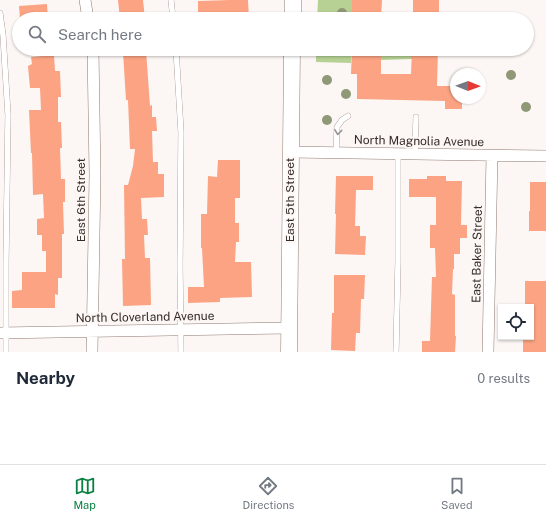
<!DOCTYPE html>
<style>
:root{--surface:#fff;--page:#f6f6f7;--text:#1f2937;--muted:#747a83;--line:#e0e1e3;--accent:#0b8043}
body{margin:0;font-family:"Public Sans",sans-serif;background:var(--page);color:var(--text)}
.controls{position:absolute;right:12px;bottom:12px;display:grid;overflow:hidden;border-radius:0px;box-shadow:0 1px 3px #0004}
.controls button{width:36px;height:36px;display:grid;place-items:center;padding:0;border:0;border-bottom:1px solid var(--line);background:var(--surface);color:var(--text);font:20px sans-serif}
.compass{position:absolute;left:450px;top:68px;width:36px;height:36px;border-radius:50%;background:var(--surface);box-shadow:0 1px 3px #0004;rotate:91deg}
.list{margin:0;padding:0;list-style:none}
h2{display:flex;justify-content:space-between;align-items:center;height:52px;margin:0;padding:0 16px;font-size:17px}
h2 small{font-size:13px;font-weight:400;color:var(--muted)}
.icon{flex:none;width:22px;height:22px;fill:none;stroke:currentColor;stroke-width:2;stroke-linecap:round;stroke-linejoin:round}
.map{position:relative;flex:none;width:546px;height:352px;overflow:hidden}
.search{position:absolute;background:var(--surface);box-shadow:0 1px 3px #0004;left:12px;right:12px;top:12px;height:44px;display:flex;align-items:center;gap:10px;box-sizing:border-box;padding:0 14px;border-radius:22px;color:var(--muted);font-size:15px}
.sheet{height:112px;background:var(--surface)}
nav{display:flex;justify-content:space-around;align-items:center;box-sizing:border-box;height:56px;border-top:1px solid var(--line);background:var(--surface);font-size:11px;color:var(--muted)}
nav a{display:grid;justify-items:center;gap:2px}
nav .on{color:var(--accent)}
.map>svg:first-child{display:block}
</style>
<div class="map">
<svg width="546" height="352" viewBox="0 0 546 352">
<rect width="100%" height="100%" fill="#fcf7f5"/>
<path fill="#b7d194" d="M 318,0 L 352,0 L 352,19 L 317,19 Z
M 316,49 L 352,49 L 351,63 L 316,62 Z
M 381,49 L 412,49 L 412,59 L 381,60 Z"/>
<path fill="#fba382" d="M 118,0 L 143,0 L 145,19 L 120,19 Z
M 230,0 L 248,0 L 249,19 L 198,19 L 198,1 Z
M 352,0 L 382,0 L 381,19 L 352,19 Z
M 413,0 L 439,0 L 439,19 L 413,19 Z
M 47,4 L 48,19 L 20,19 L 19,6 Z
M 352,49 L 381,49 L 381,74 L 411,74 L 412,49 L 438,49 L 437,86 L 456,86 L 456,98 L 462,98 L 462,109 L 445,109 L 445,101 L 357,99 L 357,74 L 351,74 Z
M 146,50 L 150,106 L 152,105 L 152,117 L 156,117 L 157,131 L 152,131 L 153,162 L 158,162 L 158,174 L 164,174 L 164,197 L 141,198 L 142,219 L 147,219 L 148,235 L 144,235 L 145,258 L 150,258 L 151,305 L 123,306 L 122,259 L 125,259 L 124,185 L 128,185 L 133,166 L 135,149 L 130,149 L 128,100 L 126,100 L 123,52 Z
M 54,55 L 55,71 L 60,71 L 61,97 L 58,97 L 58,122 L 61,122 L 62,148 L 60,148 L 61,179 L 65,179 L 65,202 L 63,202 L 64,234 L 62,234 L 62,278 L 58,278 L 58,295 L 55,294 L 55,308 L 12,308 L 12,291 L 22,290 L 22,272 L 46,272 L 46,251 L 42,251 L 42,235 L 37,235 L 37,219 L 44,218 L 43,194 L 33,195 L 32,153 L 31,153 L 29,110 L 41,110 L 40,88 L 30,88 L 28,66 L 32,64 L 31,57 Z
M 218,160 L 240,160 L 240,198 L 235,198 L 235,223 L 239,223 L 239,242 L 236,242 L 235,262 L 251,262 L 252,297 L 220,298 L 220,302 L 188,303 L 188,287 L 204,287 L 202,248 L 201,248 L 201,214 L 207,214 L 208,176 L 217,177 Z
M 336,176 L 373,176 L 373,190 L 356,190 L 355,226 L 360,226 L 360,236 L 366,236 L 365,255 L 335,254 L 336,214 L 335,214 Z
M 427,176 L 446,176 L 446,181 L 462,181 L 461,225 L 467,225 L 467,238 L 460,238 L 460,254 L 454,254 L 454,269 L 453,269 L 452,294 L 455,295 L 455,336 L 456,336 L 455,352 L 422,352 L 422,341 L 430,341 L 432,277 L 436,277 L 435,248 L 430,248 L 430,225 L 436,225 L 436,197 L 409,197 L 409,179 L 427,179 Z
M 530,182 L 546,182 L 546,231 L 529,231 L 529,211 L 530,211 Z
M 334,275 L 365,275 L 364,299 L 361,299 L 360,333 L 356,333 L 355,351 L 331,350 L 332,313 L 334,313 Z
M 525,281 L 546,281 L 546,352 L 523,352 L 523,337 L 531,337 L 531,307 L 525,307 Z"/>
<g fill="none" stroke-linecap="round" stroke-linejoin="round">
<defs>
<path id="lane" d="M 171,0 L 173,19
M 0,13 L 3,35 L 8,115 L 6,261 L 6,352
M 176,49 L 181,132 L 180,267 L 181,352
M 336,153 L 337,127 L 342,120 L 348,116
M 415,154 L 416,117
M 396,352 L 398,262 L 398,154"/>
<path id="street" d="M 85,0 L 88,19
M 291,152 L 546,156
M 0,333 L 289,328
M 92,352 L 95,175 L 93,49
M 488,352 L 492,156"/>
<path id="secondary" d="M 293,19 L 293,0
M 289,352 L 292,49"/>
</defs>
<use href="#lane" stroke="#907970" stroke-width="6"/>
<use href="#street" stroke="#907970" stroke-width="12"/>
<use href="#secondary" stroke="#907970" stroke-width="17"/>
<use href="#lane" stroke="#fff" stroke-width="5.5"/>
<use href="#street" stroke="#fff" stroke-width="11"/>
<use href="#secondary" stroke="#fff" stroke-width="16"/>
</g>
<g fill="#8f9877">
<circle cx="342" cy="13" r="5"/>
<circle cx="511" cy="75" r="5"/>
<circle cx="327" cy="80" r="5"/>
<circle cx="346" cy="94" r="5"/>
<circle cx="526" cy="107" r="5"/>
<circle cx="327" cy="120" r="5"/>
</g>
<defs><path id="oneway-chevron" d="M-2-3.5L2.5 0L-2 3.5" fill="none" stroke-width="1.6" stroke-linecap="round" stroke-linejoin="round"/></defs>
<use stroke="#9a9593" href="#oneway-chevron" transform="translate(338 132) rotate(96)"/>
<g text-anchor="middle" stroke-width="4" stroke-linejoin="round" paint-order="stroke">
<g font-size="12" fill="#352b27" stroke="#fcf7f5">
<text transform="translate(419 141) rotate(1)" y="4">North Magnolia Avenue</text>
<text transform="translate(81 200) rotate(-90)" y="4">East 6th Street</text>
<text transform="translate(290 200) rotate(-90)" y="4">East 5th Street</text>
<text transform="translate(477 254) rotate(-89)" y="4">East Baker Street</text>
<text transform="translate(145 317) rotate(-1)" y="4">North Cloverland Avenue</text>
</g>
</g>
</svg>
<div class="controls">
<button><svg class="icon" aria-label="locate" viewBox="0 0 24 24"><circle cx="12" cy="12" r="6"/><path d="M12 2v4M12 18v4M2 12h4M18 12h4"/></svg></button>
</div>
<svg class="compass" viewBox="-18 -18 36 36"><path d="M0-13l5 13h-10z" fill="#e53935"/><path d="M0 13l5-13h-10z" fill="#747a83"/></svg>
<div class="search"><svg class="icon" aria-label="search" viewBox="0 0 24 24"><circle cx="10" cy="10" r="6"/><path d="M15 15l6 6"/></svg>Search here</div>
</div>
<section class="sheet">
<h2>Nearby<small>0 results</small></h2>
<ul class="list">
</ul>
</section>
<nav>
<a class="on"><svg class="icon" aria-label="map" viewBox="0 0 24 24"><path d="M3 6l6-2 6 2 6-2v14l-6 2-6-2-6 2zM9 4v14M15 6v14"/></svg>Map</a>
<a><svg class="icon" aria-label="directions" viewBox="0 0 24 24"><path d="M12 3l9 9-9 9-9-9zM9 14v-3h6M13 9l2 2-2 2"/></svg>Directions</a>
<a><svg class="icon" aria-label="saved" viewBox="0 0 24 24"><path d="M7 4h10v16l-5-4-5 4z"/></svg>Saved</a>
</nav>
